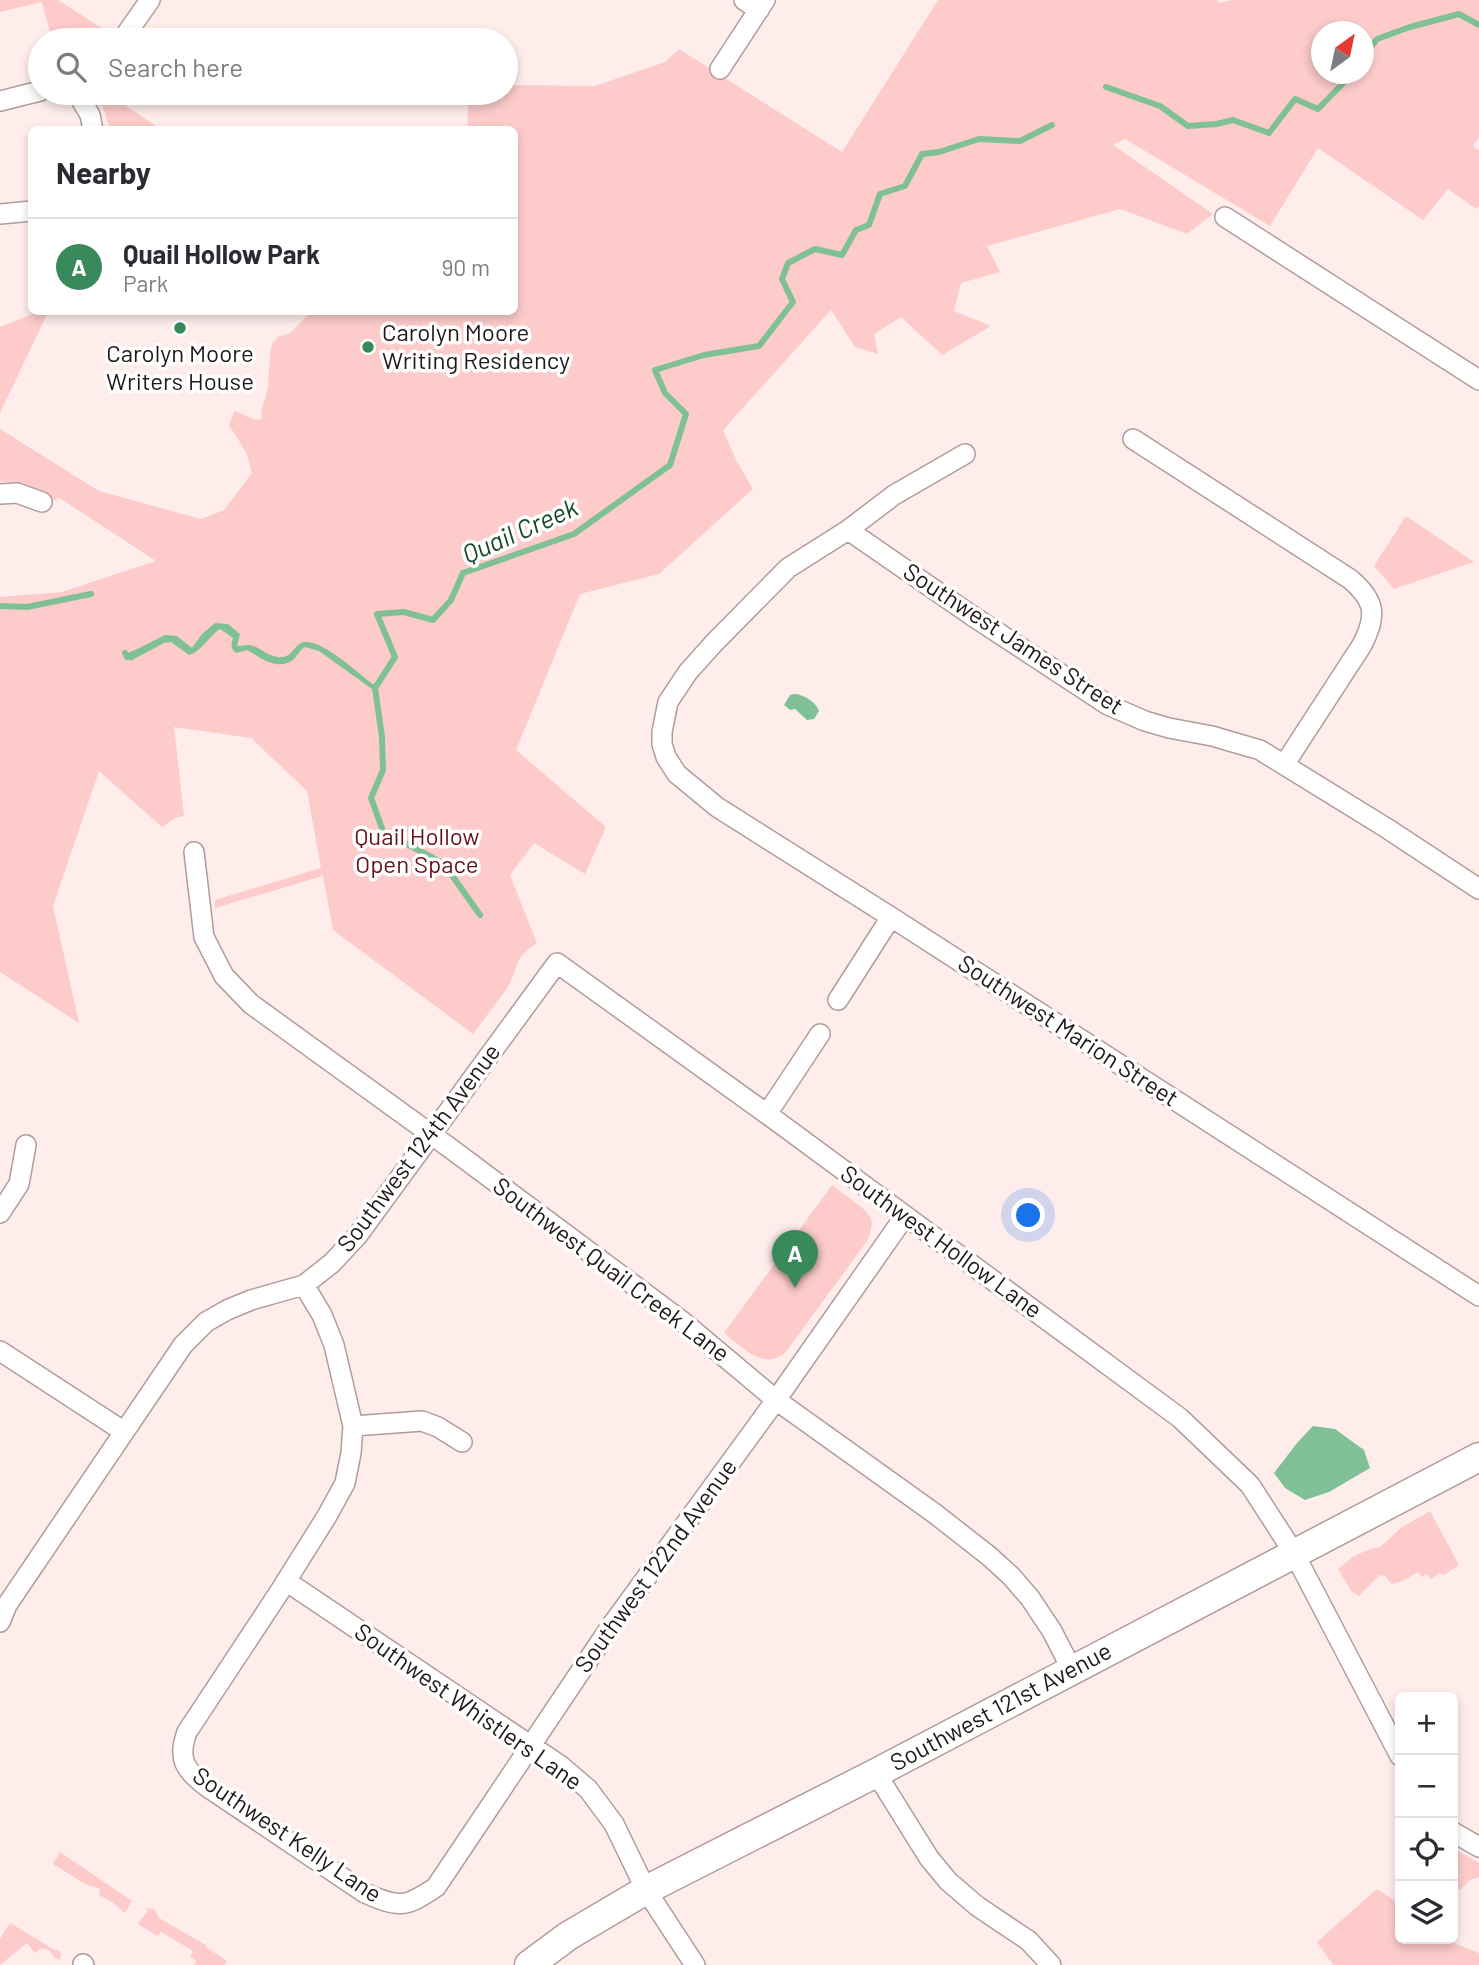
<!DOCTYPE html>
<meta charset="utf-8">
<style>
:root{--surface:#fff;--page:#f7f7f7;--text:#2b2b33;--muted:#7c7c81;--line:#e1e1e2;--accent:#398a5b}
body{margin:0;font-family:Barlow,sans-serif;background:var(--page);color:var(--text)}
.controls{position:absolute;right:21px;bottom:21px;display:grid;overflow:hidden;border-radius:10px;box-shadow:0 4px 10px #0003}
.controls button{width:63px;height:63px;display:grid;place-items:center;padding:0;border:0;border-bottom:2px solid var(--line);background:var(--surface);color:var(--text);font:35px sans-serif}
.compass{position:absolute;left:1311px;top:21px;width:63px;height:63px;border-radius:50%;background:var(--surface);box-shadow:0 4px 10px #0003;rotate:33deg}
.you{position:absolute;left:1029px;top:1216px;width:24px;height:24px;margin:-18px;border:5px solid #fff;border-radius:50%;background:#1a73e8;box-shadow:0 0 0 10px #1a73e833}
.badge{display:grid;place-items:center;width:46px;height:46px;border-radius:50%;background:var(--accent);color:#fff;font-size:23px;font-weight:700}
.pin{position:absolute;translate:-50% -58px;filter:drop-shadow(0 2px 4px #0008)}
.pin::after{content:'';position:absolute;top:37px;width:24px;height:21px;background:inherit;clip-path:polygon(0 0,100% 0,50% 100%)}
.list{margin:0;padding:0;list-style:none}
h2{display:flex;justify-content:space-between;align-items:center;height:91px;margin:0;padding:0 28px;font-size:30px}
h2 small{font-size:23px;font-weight:400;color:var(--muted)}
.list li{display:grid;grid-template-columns:46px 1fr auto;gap:21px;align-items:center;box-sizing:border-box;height:98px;padding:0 28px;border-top:2px solid var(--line)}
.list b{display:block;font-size:26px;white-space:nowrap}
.list p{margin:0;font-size:23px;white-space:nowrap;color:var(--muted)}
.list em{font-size:23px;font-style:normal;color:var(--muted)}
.icon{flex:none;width:38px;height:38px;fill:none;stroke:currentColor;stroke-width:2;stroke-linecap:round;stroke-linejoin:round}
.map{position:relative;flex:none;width:1479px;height:1965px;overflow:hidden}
.search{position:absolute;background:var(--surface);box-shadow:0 4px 10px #0003;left:28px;top:28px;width:490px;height:77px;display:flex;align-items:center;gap:18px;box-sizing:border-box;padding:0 24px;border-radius:38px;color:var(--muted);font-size:26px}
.panel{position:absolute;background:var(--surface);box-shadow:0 4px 10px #0003;left:28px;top:126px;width:490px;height:189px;border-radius:10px}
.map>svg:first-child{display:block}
</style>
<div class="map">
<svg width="1479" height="1965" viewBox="0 0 1479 1965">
<rect width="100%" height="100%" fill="#ffedec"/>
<path fill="#fccbca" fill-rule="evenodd" d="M 0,0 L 58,0 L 108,32 L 100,40 L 52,40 L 42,2 L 0,12 Z
M 938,0 L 1217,0 L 1218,3 L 1232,0 L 1479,0 L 1479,137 L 1473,146 L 1479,150 L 1479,206 L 1476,209 L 1448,189 L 1423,220 L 1318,148 L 1270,226 L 1125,139 L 1113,145 L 1213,214 L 1187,234 L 1120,209 L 987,246 L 1000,272 L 961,283 L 954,311 L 991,326 L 942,355 L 901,317 L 874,334 L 878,354 L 855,347 L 831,310 L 723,430 L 736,460 L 753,489 L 659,574 L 580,594 L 516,750 L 606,827 L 585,874 L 534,843 L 510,875 L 537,943 C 512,960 520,965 508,987 L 473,1034 L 333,930 L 323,876 L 215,908 L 215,900 L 321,868 L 307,791 L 251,738 L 174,727 L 184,816 L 175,818 L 162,827 L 99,771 L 53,906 L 79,1023 L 0,972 L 0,597 L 62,592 L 156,561 L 58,497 L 56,501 C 37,489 23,480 0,482 L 0,429 L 99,491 L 201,519 L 224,510 L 252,473 L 246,452 L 229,425 L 235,411 L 256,420 L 262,419 L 261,412 L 268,388 L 270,354 L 272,344 L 278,337 L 290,333 L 311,312 L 447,312 L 459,315 L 459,312 L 514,312 L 514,130 L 467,129 L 469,93 L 506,93 L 506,85 L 595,86 L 665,62 L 679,49 L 842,152 ZM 1322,32 L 1364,32 L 1364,74 L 1322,74 Z
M 98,93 L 106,93 L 161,129 L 110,129 Z
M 38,312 L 48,312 L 0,413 L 0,327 Z
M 1406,516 L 1474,562 L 1394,589 L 1374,566 Z
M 832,1185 C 841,1193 867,1208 871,1219 C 873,1225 870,1235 867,1241 L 785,1353 C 763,1371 742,1347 724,1333 Z
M 1430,1511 L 1459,1565 L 1444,1575 L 1439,1573 L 1431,1579 L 1427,1574 L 1422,1577 L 1418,1572 L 1403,1581 L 1392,1584 L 1385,1576 L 1380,1575 L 1359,1596 L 1352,1592 L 1338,1569 L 1354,1556 L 1370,1549 L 1380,1547 L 1401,1528 Z
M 1453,1848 L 1479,1863 L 1479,1877 L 1470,1880 L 1460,1890 L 1453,1884 Z
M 60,1852 L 132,1901 L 125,1913 L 112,1902 L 99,1895 L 100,1889 L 85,1884 L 53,1864 Z
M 1377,1889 L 1400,1904 L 1400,1939 L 1444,1939 L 1479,1953 L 1479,1965 L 1333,1965 L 1317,1942 Z
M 145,1907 L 155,1910 L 159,1918 L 206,1945 L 206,1947 L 227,1961 L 224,1965 L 194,1965 L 196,1961 L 190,1956 L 193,1951 L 161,1932 L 158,1936 L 138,1924 L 148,1910 Z
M 10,1923 L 55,1950 L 58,1950 L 61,1953 L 60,1960 L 55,1958 L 49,1950 L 41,1948 L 35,1953 L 27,1943 L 0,1965 L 0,1939 Z"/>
<path fill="#7fc096" d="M 215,623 L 228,624 L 240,634 L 237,646 C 243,646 249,644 253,646 C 262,649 268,656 278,657 C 294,659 293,643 305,642 C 323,640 359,674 374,685 L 372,689 L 319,651 L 305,647 C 300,650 298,655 294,659 C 279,672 261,658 247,650 L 236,653 C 230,648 231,645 233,638 L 220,629 C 208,637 201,652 189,655 L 171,642 L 164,643 L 130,661 L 127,654 L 165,635 L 177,636 L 192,648 L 202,634 Z
M 794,694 C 803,694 816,702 819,711 L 814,719 L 807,720 L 795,709 L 790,710 L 784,705 L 790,695 Z
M 1313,1426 L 1335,1429 L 1364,1450 L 1370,1468 L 1329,1492 L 1305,1500 L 1285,1488 L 1274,1473 L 1297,1443 Z"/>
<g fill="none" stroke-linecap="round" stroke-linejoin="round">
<path stroke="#7fc096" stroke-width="6" d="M 1364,57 L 1377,39 L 1410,27 L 1459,14 L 1479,25
M 1106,87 L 1160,106 L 1188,126 L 1217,124 L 1233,120 L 1269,133 L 1295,99 L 1318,109 L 1352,74
M 0,606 L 27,607 L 91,594
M 125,653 L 127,657 L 133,654
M 480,915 L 444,864 L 383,831 L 371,798 L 383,770 L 382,737 L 375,688 L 395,657 L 377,614 L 404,612 L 433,620 L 451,600 L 463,573 L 574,534 L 670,465 L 686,414 L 665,393 L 655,370 L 704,355 L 759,346 L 793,302 L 782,279 L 788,263 L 815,249 L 842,255 L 856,230 L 869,225 L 880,194 L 905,186 L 922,154 L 939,152 L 979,139 L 1020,141 L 1052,125"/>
<defs>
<path id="minor" d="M 744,0 L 759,10
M 122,40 L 150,0
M 720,69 L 765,0
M 77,93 L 90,115 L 93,130
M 0,101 L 40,91
M 0,214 L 32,211
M 1225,217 L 1479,380
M 1133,439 L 1350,579 C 1376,601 1377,616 1362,645 L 1284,765
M 965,454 L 894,495 L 848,530 L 788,568 L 714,643 L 688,672 L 668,702 L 662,732 L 662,744 L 666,757 L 677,774 L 717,807 L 891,917 L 1479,1296
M 0,494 L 17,493 L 42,502
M 848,530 L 971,615 L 1108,705 L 1145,721 L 1169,728 L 1212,736 L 1260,750 L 1388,829 L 1479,889
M 194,852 L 204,937 L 224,976 L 251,1004 L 450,1148 L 682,1321 L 776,1400 L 934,1513 L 989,1556 L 1011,1576 L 1030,1598 L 1052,1631 L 1072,1670
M 838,1000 L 891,917
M 767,1114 L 820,1034
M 0,1213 L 19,1184 L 26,1145
M 304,1285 L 322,1315 L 334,1345 L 353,1426 L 351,1453 L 345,1483 L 327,1516 L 280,1591 L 187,1732 C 177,1759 185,1770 206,1786 L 365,1893 C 399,1908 405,1908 436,1887 L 611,1626 L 776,1400 L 905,1216
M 0,1351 L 123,1431
M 353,1426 L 422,1421 L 438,1427 L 462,1442
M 286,1581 L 561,1766 L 588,1789 L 614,1824 L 646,1890 L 695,1965
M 0,1622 L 7,1605 L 183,1345 L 206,1322 L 227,1310 L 251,1300 L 304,1285 L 332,1263 L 358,1235 L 557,963 L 767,1114 L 1180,1418 L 1250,1485 L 1294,1553 L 1400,1756
M 876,1773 L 929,1858 L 948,1881 L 977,1906 L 1029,1941 L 1051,1965
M 1453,1832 L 1479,1847
M 83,1964 L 84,1965"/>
<path id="secondary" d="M 529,1965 L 568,1936 L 646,1890 L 876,1773 L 1479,1457"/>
</defs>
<use href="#minor" stroke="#b19c9b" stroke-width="22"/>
<use href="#secondary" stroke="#b19c9b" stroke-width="31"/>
<use href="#minor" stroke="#fff" stroke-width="19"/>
<use href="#secondary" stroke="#fff" stroke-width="28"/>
</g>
<g fill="#398a5b" stroke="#fff" stroke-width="2.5">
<circle cx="180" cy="328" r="7"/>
<circle cx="368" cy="347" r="7"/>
</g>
<g text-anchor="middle" stroke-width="7" stroke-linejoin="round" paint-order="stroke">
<g font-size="24" fill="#201818" stroke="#fff" text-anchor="start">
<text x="382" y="341">Carolyn Moore<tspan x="382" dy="28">Writing Residency</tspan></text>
<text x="180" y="362" text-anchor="middle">Carolyn Moore<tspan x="180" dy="28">Writers House</tspan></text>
</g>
<g font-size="24" fill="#201818" stroke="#fff">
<text transform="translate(1013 639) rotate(33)" y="8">Southwest James Street</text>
<text transform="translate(1068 1031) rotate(33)" y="8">Southwest Marion Street</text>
<text transform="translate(419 1148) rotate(-53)" y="8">Southwest 124th Avenue</text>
<text transform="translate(941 1242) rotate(36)" y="8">Southwest Hollow Lane</text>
<text transform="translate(611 1270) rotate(37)" y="8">Southwest Quail Creek Lane</text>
<text transform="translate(656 1566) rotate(-54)" y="8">Southwest 122nd Avenue</text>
<text transform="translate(468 1707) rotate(35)" y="8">Southwest Whistlers Lane</text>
<text transform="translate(1001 1707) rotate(-28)" y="8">Southwest 121st Avenue</text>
<text transform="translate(287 1835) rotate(34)" y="8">Southwest Kelly Lane</text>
</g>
<g font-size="24" fill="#68111d" stroke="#fff">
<text x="417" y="845">Quail Hollow<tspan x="417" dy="28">Open Space</tspan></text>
</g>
<g font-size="26" font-style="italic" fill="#15472b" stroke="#fff">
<text transform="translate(520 531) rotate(-24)" y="9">Quail Creek</text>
</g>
</g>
</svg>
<div class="controls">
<button>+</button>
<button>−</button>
<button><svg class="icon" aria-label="locate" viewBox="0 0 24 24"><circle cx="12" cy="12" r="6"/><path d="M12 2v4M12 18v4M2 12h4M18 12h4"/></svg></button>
<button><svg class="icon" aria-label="layers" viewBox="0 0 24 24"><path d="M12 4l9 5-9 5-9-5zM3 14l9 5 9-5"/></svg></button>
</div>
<svg class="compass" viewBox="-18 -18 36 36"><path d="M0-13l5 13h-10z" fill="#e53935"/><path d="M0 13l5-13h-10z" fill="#7c7c81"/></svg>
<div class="you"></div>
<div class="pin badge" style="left:795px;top:1288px">A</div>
<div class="search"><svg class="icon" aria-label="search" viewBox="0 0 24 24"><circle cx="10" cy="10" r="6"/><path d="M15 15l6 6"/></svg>Search here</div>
<section class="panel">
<h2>Nearby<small></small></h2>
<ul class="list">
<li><span class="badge">A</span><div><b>Quail Hollow Park</b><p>Park</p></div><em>90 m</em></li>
</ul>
</section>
</div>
